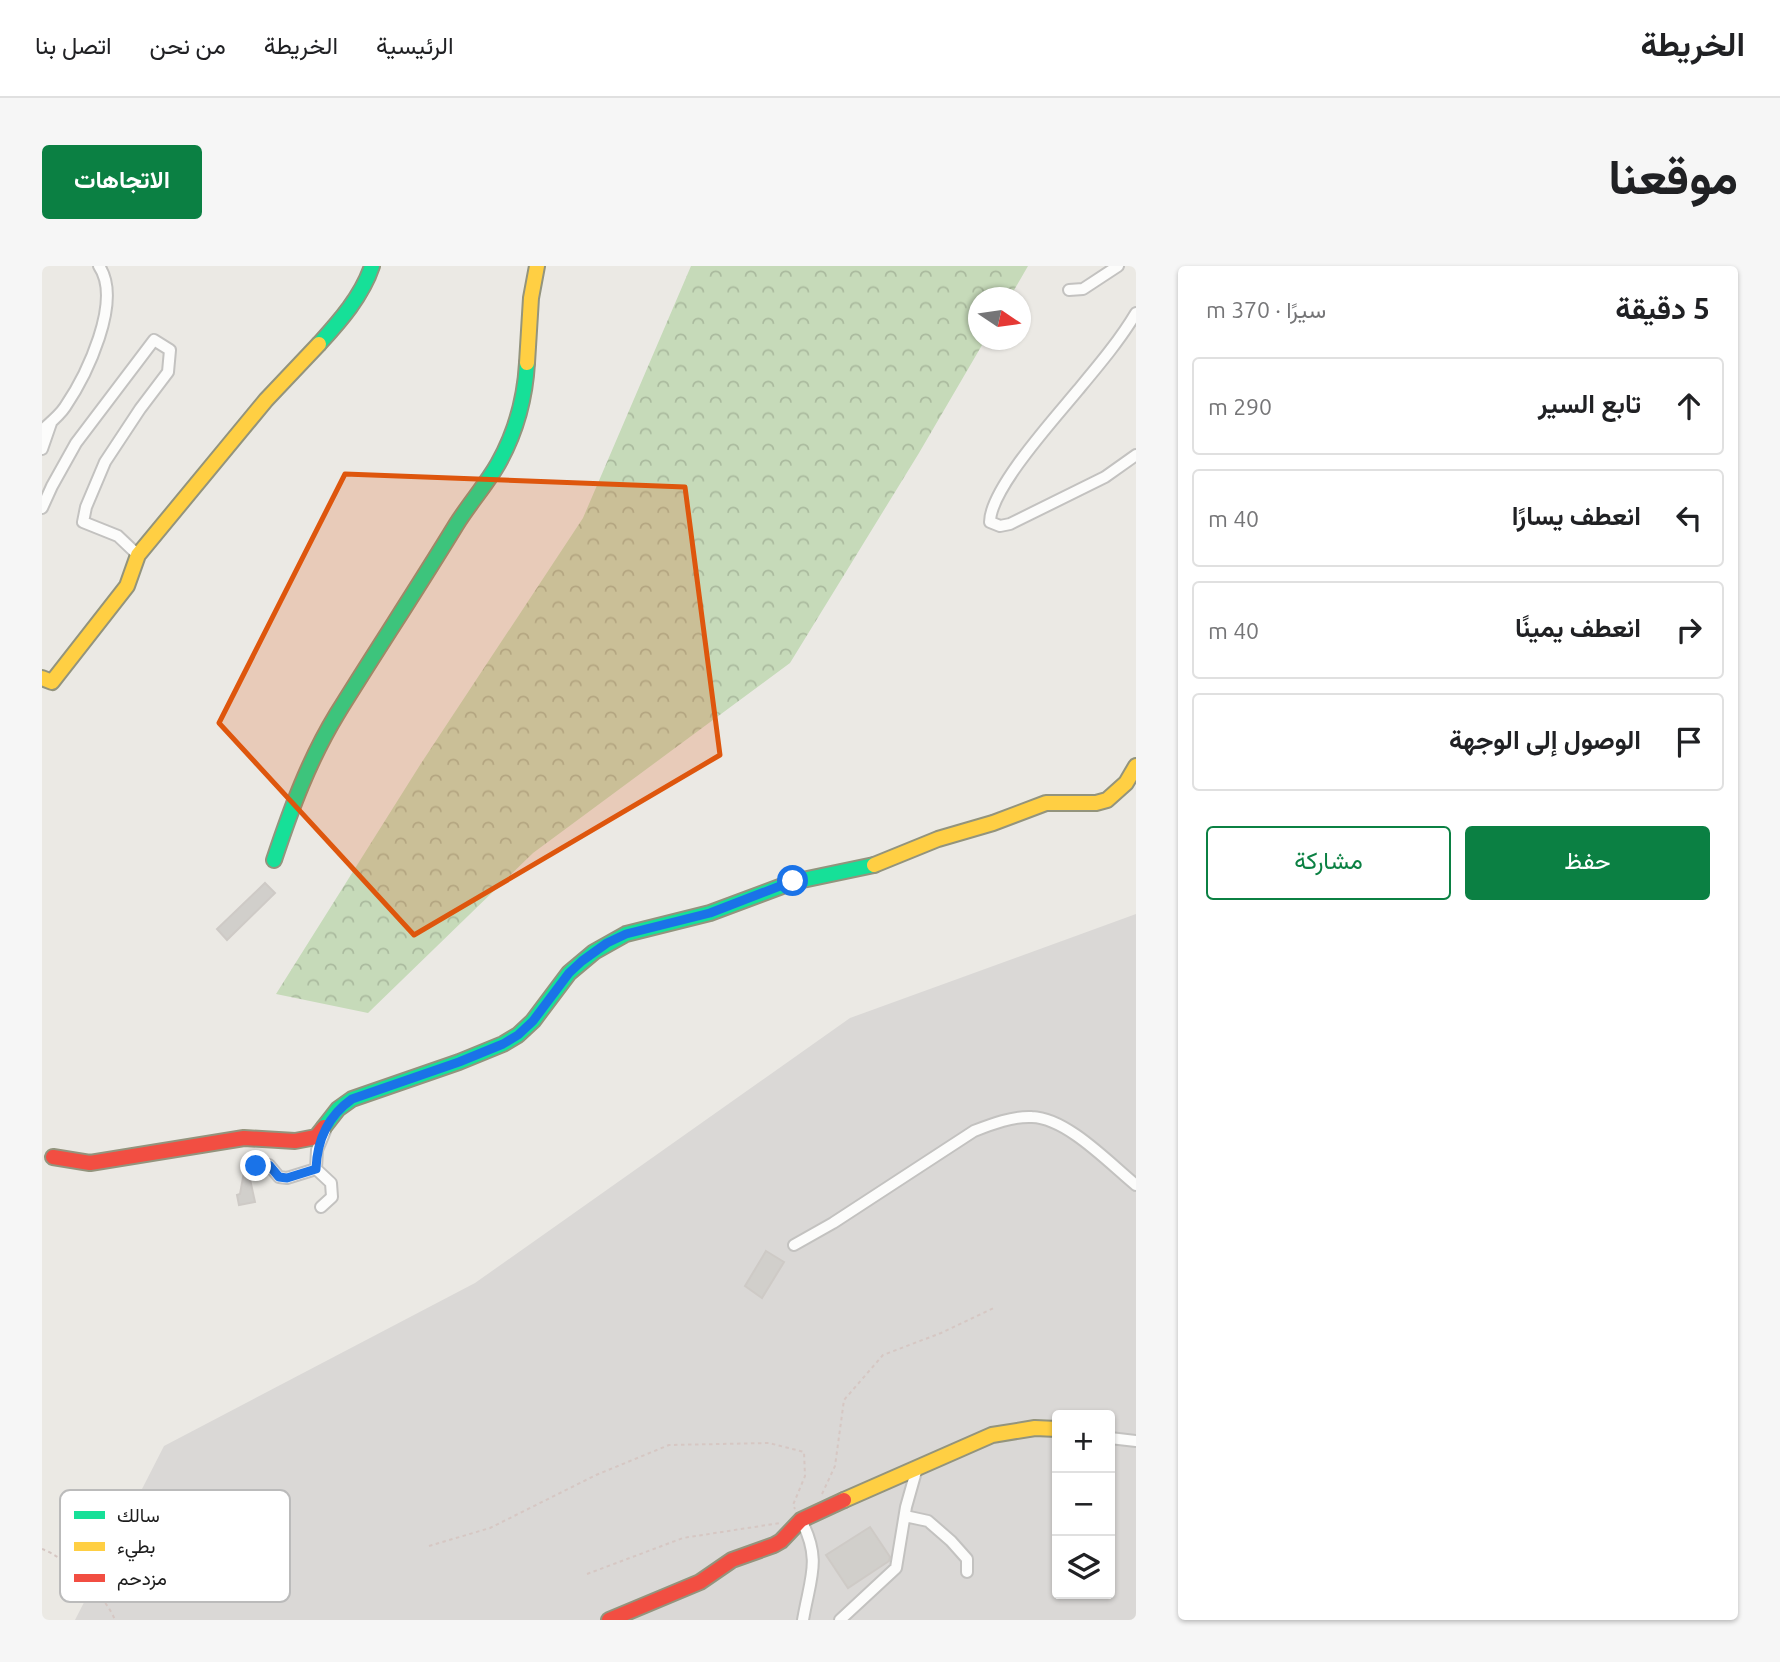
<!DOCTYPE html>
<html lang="ar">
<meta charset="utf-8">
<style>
:root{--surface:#fff;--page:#f6f6f6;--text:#202124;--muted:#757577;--line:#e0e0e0;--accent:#0b8043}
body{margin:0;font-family:Ubuntu,Vazirmatn,sans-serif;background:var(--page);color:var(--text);direction:rtl}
.controls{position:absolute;right:21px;bottom:21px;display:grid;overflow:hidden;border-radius:7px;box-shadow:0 2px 5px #0004}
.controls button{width:63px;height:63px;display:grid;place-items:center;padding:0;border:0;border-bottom:2px solid var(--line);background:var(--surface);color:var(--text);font:35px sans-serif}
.compass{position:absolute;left:926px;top:21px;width:63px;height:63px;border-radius:50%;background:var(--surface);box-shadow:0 2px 5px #0004;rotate:103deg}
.stop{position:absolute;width:21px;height:21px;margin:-16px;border:5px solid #1a73e8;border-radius:50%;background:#fff}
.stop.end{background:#1a73e8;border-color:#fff;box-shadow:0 2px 7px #0008}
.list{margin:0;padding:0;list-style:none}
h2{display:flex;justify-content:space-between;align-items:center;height:91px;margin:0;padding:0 28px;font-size:30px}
h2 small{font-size:23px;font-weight:400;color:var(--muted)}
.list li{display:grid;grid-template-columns:46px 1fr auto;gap:21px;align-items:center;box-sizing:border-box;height:98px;margin:0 14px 14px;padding:0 14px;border:2px solid var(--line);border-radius:7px}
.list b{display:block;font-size:26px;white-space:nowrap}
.list em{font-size:23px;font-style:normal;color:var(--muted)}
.actions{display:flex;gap:14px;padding:21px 28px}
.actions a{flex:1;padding:16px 0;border:2px solid var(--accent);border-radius:7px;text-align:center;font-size:24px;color:var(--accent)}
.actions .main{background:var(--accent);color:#fff}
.icon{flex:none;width:38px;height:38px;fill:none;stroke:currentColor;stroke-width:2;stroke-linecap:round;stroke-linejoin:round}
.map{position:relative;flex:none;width:1094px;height:1354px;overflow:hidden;direction:ltr;border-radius:7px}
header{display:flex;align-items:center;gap:42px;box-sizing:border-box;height:98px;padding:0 35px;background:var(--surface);border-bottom:2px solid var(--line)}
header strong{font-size:33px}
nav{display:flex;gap:38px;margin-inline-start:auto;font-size:24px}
.intro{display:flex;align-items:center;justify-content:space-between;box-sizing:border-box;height:168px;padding:0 42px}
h1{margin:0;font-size:49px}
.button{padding:18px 32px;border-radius:7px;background:var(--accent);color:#fff;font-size:24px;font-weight:700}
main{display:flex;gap:42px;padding:0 42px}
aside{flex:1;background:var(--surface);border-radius:7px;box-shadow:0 2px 5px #0004}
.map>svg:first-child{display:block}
</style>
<header>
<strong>الخريطة</strong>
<nav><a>الرئيسية</a><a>الخريطة</a><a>من نحن</a><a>اتصل بنا</a></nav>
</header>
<div class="intro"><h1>موقعنا</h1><a class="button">الاتجاهات</a></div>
<main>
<aside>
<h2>5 دقيقة<small>سيرًا · 370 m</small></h2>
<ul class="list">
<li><svg class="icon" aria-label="ahead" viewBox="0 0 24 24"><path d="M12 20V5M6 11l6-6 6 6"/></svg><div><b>تابع السير</b></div><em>290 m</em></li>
<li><svg class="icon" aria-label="left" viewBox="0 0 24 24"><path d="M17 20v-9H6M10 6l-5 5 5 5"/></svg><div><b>انعطف يسارًا</b></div><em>40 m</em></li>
<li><svg class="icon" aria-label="right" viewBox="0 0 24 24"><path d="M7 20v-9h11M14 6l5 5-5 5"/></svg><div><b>انعطف يمينًا</b></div><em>40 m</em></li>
<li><svg class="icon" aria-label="arrive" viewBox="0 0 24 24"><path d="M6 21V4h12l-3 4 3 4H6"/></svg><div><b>الوصول إلى الوجهة</b></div></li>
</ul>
<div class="actions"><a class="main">حفظ</a><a>مشاركة</a></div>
</aside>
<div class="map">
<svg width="1094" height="1354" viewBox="0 0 1094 1354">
<defs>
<pattern id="forest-crowns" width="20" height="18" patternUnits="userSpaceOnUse" patternTransform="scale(1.75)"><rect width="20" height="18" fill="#c6dab9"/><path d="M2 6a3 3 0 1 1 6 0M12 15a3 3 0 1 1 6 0" fill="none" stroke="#aaba9e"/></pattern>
</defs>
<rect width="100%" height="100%" fill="#ebe9e4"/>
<path fill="#dad8d6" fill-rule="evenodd" d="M 1094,648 L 1094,1354 L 33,1354 L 122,1180 L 433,1017 L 808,752 ZM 1015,1149 L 1068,1149 L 1068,1328 L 1015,1328 Z"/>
<path fill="url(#forest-crowns)" d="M 649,0 L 986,0 L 968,31 L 936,32 L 936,74 L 943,74 L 877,187 L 748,397 L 491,587 L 326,747 L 234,728 L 378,499 L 541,252 Z"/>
<path fill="#d1cfcb" stroke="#cecac6" stroke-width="2" d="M 223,617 L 233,627 L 185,674 L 175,663 Z
M 204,895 L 213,936 L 197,939 L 195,929 L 198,928 Z
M 724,985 L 742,996 L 720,1032 L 703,1020 Z
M 828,1261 L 848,1291 L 847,1295 L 806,1322 L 784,1289 Z"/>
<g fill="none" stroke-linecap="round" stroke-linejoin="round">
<defs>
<path id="street" d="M 1027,24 L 1041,23 L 1076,0
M 1094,47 C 1078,74 1056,100 1036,124 C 1013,152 948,223 948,256 L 958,260 L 968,258 L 1063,211 L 1094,189
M 0,164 C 8,157 17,150 23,141 C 44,110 81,35 57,0
M 0,183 L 9,157
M 0,242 L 10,220 L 34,177 L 112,74 L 128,84 L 126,106 L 98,143 L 63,196 L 44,241 L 41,256 L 76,270 L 96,289
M 214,900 L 227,899 L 237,911 L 245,912 L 274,903
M 279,941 L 290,931 L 289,917 L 274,903 L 275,884 L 283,865
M 752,979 L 791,957 L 932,865 C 950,858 971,850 990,851 C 1025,852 1067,897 1094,919
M 1068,1172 L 1094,1175
M 863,1250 L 886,1255 L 909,1275 L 925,1293 L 925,1306
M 759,1254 C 780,1294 768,1312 761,1354
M 798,1354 L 854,1302 L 864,1241 L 875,1202"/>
<path id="fast" d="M 277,78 C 298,55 320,30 330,0
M 232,594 C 249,543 267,494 295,448 C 334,385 375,323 414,259 C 427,238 444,219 456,198 C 474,166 483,133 485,97
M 282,861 L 296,843 L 310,833 L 417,796 L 461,778 L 476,769 L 491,755 L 527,707 L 552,686 L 584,668 L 668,647 L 751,616 L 832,599"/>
<path id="slow" d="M 485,97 L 489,32 L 495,0
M 0,412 L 10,416 L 85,320 L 96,289 L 224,134 L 277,78
M 832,599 L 896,573 L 951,557 L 1004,537 L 1054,537 L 1065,534 L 1084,517 L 1094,500
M 802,1234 L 950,1169 L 993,1162 L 1015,1163"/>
<path id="jam" d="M 11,891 L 48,897 L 202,872 L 253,875 L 274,871 L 282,861
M 567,1354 L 658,1316 L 690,1294 L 732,1279 L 739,1275 L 759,1254 L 802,1234"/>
</defs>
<use href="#street" stroke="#c3c2c0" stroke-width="14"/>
<use href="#fast" stroke="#93947d" stroke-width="18"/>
<use href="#slow" stroke="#93947d" stroke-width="18"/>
<use href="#jam" stroke="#93947d" stroke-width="18"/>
<path stroke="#d6c7c3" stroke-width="2" stroke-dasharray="3.5 3.5" stroke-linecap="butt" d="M 780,1228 L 793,1200 L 802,1134 L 841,1089 L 899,1067 L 954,1041
M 387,1280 L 448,1262 L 554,1209 L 627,1179 L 727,1177 L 762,1186 L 763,1210 L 751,1239 L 753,1243
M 0,1283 C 25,1292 63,1329 73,1354
M 545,1308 L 641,1272 L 738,1257"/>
<use href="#street" stroke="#fcfcfb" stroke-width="10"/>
<use href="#fast" stroke="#16e098" stroke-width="14"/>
<use href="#slow" stroke="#ffcf43" stroke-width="14"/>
<use href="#jam" stroke="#f24e42" stroke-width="14"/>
</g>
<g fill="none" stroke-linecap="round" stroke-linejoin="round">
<path stroke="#1a73e8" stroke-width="9" d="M 214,900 L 227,899 L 237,911 L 245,912 L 274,903 C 275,874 286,850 310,833 L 417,796 L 461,778 L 476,769 L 491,755 L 527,707 L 540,695 L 565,677 L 584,668 L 668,647 L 751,615"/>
</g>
<path fill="#de560d" fill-opacity="0.2" stroke="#de560d" stroke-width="5" stroke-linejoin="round" d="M 303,208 L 643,221 L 678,489 L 372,669 L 177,457 Z"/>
<rect x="18" y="1224" width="230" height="112" rx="10" fill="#fff" stroke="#bbb" stroke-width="2"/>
<rect x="32" y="1245" width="31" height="8" fill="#16e098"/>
<rect x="32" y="1276" width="31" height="9" fill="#ffcf43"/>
<rect x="32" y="1308" width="31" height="8" fill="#f24e42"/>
<g font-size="19" fill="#1c1c1c">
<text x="75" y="1256">سالك</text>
<text x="75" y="1287">بطيء</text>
<text x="75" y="1319">مزدحم</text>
</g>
</svg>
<div class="controls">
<button>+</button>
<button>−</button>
<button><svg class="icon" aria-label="layers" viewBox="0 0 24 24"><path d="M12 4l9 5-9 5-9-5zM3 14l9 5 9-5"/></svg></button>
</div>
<svg class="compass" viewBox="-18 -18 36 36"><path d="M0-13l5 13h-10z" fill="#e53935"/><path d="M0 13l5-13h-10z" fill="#757577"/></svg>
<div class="stop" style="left:751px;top:615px"></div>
<div class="stop end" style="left:214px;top:900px"></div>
</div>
</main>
